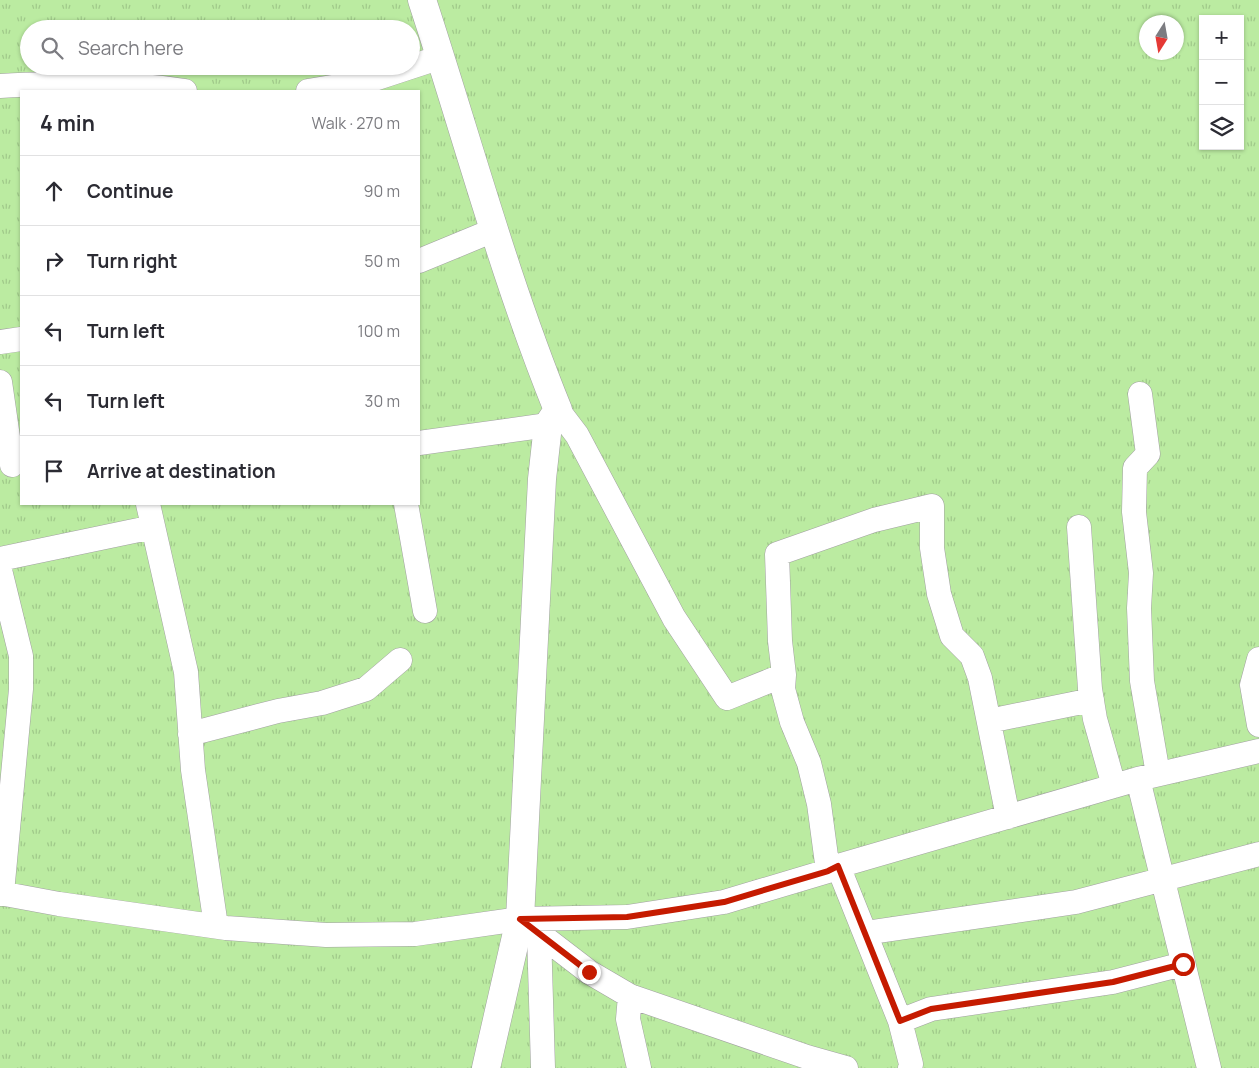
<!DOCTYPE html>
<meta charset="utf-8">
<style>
:root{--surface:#fff;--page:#f7f7f7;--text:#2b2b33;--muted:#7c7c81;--line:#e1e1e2}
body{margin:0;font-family:Manrope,sans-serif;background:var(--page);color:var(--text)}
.controls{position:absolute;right:15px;top:15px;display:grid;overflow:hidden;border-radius:0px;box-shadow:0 1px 4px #0004}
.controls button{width:45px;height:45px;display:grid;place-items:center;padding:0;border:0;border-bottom:1px solid var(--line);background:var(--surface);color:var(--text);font:25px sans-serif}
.compass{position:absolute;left:1139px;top:15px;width:45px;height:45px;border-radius:50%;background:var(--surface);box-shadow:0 1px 4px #0004;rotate:191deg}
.stop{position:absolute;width:15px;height:15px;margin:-11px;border:4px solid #c51b00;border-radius:50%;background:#fff}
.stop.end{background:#c51b00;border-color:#fff;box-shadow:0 1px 5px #0008}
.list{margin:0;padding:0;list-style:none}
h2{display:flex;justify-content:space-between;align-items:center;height:65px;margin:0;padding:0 20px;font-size:21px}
h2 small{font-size:16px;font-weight:400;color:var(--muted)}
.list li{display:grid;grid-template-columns:32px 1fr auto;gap:15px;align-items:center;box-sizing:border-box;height:70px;padding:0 20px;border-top:1px solid var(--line)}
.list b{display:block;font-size:19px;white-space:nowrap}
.list em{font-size:16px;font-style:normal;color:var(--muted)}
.icon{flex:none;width:28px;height:28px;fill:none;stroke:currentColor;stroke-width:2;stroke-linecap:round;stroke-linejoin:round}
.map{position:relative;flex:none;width:1259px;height:1068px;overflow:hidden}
.search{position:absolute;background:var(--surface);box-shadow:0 1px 4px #0004;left:20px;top:20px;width:400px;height:55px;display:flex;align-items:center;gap:12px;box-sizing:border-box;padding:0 18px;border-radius:28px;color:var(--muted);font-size:19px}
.panel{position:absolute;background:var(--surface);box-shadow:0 1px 4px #0004;left:20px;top:90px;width:400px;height:415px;border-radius:0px}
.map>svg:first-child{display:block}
</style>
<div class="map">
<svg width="1259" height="1068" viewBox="0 0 1259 1068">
<defs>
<pattern id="grass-tufts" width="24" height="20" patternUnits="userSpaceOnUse" patternTransform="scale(1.25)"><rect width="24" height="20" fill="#bbeba1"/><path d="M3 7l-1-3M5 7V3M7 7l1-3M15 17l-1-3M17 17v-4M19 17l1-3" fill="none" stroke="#a0c98a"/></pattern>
</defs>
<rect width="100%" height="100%" fill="#edeadf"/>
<path fill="url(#grass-tufts)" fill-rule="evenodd" d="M 0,0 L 1259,0 L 1259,1068 L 0,1068 ZM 1203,19 L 1240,19 L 1240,146 L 1203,146 ZM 1146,22 L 1176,22 L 1176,52 L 1146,52 ZM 29,29 L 411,29 L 411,66 L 29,66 ZM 21,91 L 419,91 L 419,504 L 21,504 Z"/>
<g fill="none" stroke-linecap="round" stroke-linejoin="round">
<defs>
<path id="minor" d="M 0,86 C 62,83 124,81 185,91
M 308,91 L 368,81 L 441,57
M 419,261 L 494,230
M 0,342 L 21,339
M 0,382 L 12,465
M 1140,394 L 1148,454 L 1135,468 L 1134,512 L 1141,573 L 1139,608 L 1142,681 L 1158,774
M 558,410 L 577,435 L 674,618 L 727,698 L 784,675
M 419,443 L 548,425
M 148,504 L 186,672 L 193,770 L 216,926
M 406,504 L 425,611
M 1079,527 L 1090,689 L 1095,719 L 1114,786
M 0,559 L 153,527
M 0,570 L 21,656 L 21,689 L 2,893 L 0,894
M 1259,659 L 1252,685 L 1259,725
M 989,721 L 1092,700
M 190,734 L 278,711 L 322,703 L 366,689 L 400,660
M 1138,779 L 1209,1068
M 838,866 L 900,1021 L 911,1064 L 910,1068
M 828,871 L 819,804 L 809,763 L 792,722 L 783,689 L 784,675 L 780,641 L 777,554 L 874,520 L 932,506 L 932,548 L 939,594 L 952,636 L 972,656 L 980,678 L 1008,817
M 0,893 L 59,904 L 226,928 L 326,935 L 415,934 L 520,919 L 627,917 L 724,902 L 828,871 L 838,866 L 1138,779 L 1259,751
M 520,919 L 589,972 L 630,996 L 807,1057 L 846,1068
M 539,933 L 543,1068
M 865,933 L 1076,902 L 1259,854
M 630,996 L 628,1019 L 639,1068
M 900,1021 L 931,1009 L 1113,982 L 1183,964"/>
<path id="tertiary" d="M 422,0 C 467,137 504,277 558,410 L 548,425 L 542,479 L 520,919 L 486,1068"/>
</defs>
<use href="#minor" stroke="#a1a1a1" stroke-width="25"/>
<use href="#tertiary" stroke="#a1a1a1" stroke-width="29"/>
<use href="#minor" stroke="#fff" stroke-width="24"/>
<use href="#tertiary" stroke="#fff" stroke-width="28"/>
</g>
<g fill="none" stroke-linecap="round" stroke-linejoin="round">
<path stroke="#c51b00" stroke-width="6" d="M 589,972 L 520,919 L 627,917 L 724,902 L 828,871 L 838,866 L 900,1021 L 931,1009 L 1113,982 L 1183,964"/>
</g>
</svg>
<div class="controls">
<button>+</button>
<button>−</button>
<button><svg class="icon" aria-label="layers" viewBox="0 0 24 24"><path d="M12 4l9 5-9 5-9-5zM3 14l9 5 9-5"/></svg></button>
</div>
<svg class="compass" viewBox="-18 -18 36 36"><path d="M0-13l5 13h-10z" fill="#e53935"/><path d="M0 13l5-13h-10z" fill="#7c7c81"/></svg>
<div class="stop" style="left:1183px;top:964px"></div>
<div class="stop end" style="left:589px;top:972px"></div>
<div class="search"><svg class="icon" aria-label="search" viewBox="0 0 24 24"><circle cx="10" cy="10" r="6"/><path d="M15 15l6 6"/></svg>Search here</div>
<section class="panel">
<h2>4 min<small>Walk · 270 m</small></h2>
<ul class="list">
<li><svg class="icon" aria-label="ahead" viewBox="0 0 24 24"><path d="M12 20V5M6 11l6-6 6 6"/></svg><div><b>Continue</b></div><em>90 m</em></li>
<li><svg class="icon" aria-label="right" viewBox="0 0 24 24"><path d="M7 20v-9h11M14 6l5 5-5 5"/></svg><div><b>Turn right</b></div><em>50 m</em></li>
<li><svg class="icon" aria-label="left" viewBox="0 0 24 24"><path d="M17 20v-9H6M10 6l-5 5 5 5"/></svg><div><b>Turn left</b></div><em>100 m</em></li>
<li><svg class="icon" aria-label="left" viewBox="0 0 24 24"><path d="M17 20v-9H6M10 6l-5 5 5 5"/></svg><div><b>Turn left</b></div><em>30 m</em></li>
<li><svg class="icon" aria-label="arrive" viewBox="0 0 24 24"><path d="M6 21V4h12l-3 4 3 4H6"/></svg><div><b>Arrive at destination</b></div></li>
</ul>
</section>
</div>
